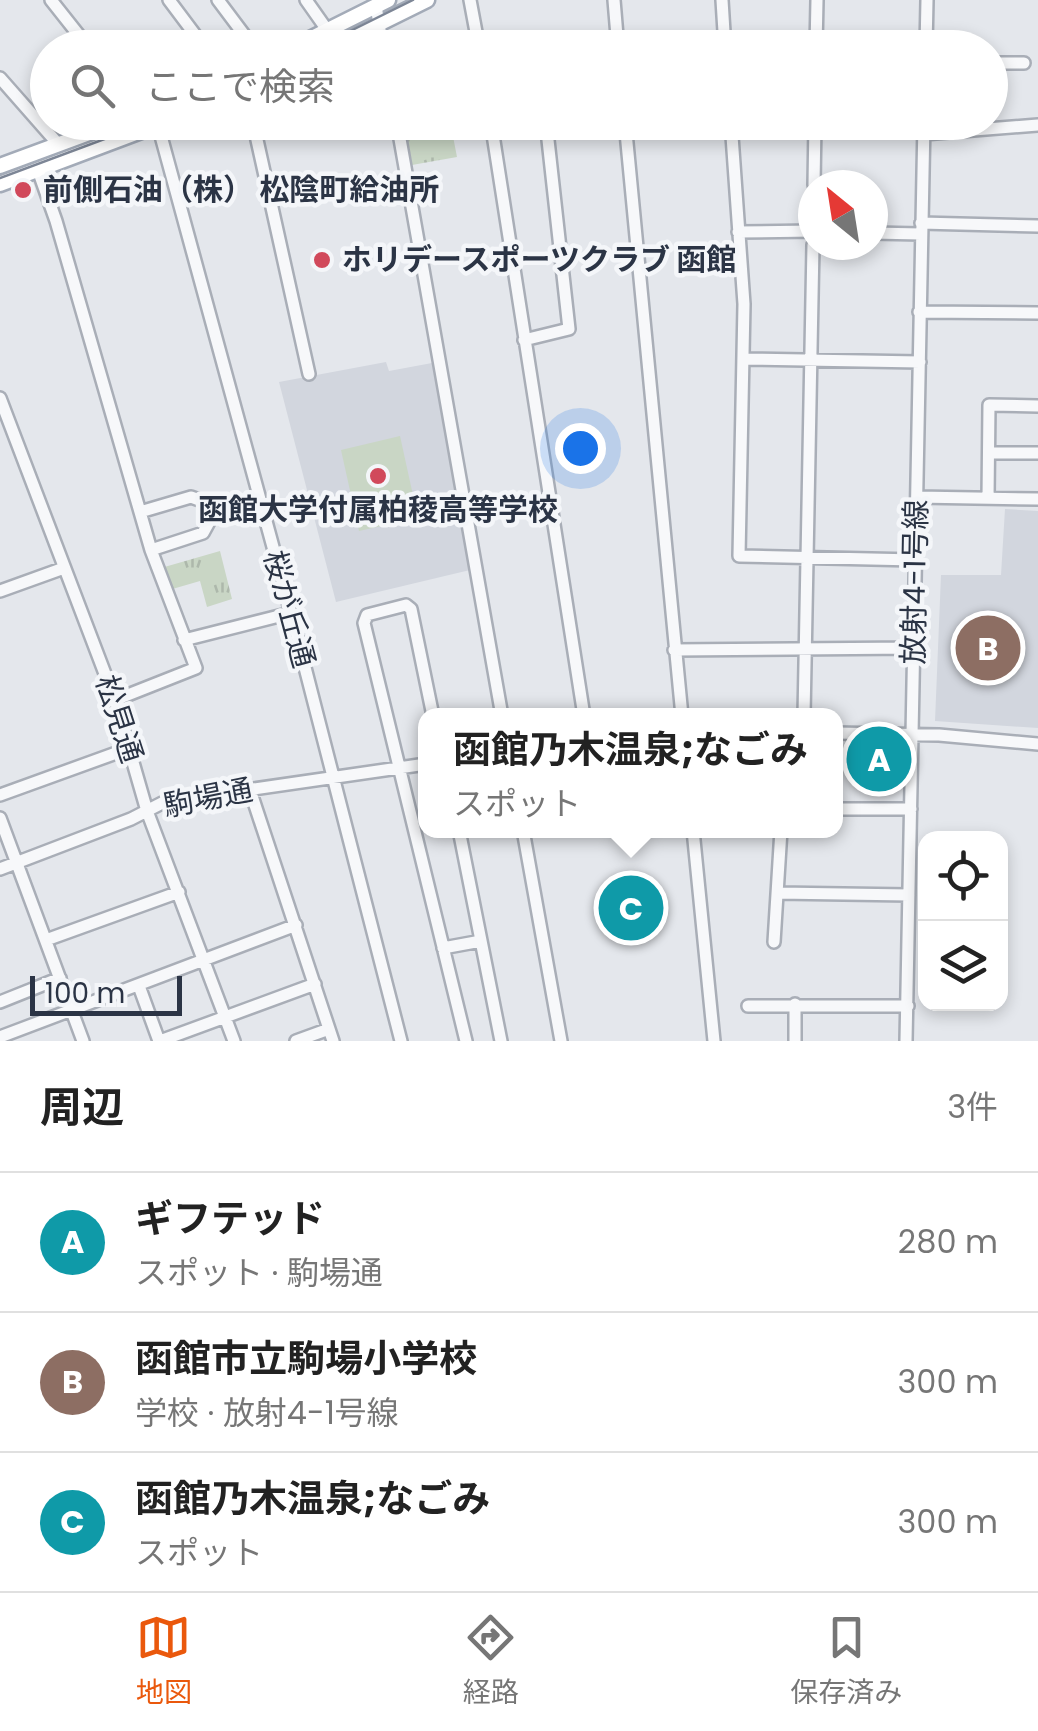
<!DOCTYPE html>
<html lang="ja">
<meta charset="utf-8">
<style>
:root{--surface:#fff;--page:#f6f6f6;--text:#222;--muted:#767676;--line:#e0e0e0;--accent:#ea580c}
body{margin:0;font-family:Poppins,"Noto Sans JP",sans-serif;background:var(--page);color:var(--text)}
.controls{position:absolute;right:30px;bottom:30px;display:grid;overflow:hidden;border-radius:20px;box-shadow:0 5px 15px #0003}
.controls button{width:90px;height:90px;display:grid;place-items:center;padding:0;border:0;border-bottom:2px solid var(--line);background:var(--surface);color:var(--text);font:50px sans-serif}
.compass{position:absolute;left:798px;top:170px;width:90px;height:90px;border-radius:50%;background:var(--surface);box-shadow:0 5px 15px #0003;rotate:330deg}
.scale{position:absolute;left:30px;bottom:25px;width:152px;box-sizing:border-box;padding-left:10px;border:5px solid #2b3445;border-top:0;font-size:28px;line-height:35px;white-space:nowrap;color:#2b3445;-webkit-text-stroke:8px #f4f6f9;paint-order:stroke}
.you{position:absolute;left:580px;top:448px;width:35px;height:35px;margin:-25px;border:8px solid #fff;border-radius:50%;background:#1a73e8;box-shadow:0 0 0 15px #1a73e833}
.badge{display:grid;place-items:center;width:65px;height:65px;border-radius:50%;background:var(--accent);color:#fff;font-size:32px;font-weight:700}
.pin{position:absolute;translate:-50% -50%;border:5px solid #fff;box-shadow:0 2px 10px #0006}
.popup{position:absolute;left:418px;top:708px;width:425px;height:130px;box-sizing:border-box;display:grid;place-content:center;border-radius:20px;background:var(--surface);filter:drop-shadow(0 2px 8px #0005);font-size:32px;white-space:nowrap;color:var(--muted)}
.popup b{font-size:38px;color:var(--text)}
.popup::after{content:'';position:absolute;left:50%;top:100%;margin-left:-20px;border:20px solid transparent;border-top-color:var(--surface)}
.list{margin:0;padding:0;list-style:none}
h2{display:flex;justify-content:space-between;align-items:center;height:130px;margin:0;padding:0 40px;font-size:42px}
h2 small{font-size:32px;font-weight:400;color:var(--muted)}
.list li{display:grid;grid-template-columns:65px 1fr auto;gap:30px;align-items:center;box-sizing:border-box;height:140px;padding:0 40px;border-top:2px solid var(--line)}
.list b{display:block;font-size:38px;white-space:nowrap}
.list p{margin:0;font-size:32px;white-space:nowrap;color:var(--muted)}
.list em{font-size:32px;font-style:normal;color:var(--muted)}
.icon{flex:none;width:55px;height:55px;fill:none;stroke:currentColor;stroke-width:2;stroke-linecap:round;stroke-linejoin:round}
.map{position:relative;flex:none;width:1038px;height:1041px;overflow:hidden}
.search{position:absolute;background:var(--surface);box-shadow:0 5px 15px #0003;left:30px;right:30px;top:30px;height:110px;display:flex;align-items:center;gap:25px;box-sizing:border-box;padding:0 35px;border-radius:55px;color:var(--muted);font-size:38px}
.sheet{height:550px;background:var(--surface)}
nav{display:flex;justify-content:space-around;align-items:center;box-sizing:border-box;height:140px;border-top:2px solid var(--line);background:var(--surface);font-size:28px;color:var(--muted)}
nav a{display:grid;justify-items:center;gap:5px}
nav .on{color:var(--accent)}
.map>svg:first-child{display:block}
</style>
<div class="map">
<svg width="1038" height="1041" viewBox="0 0 1038 1041">
<defs>
<pattern id="park-tufts" width="24" height="20" patternUnits="userSpaceOnUse" patternTransform="scale(2.5)"><rect width="24" height="20" fill="#c9d6c5"/><path d="M3 7l-1-3M5 7V3M7 7l1-3M15 17l-1-3M17 17v-4M19 17l1-3" fill="none" stroke="#adb8ab"/></pattern>
</defs>
<rect width="100%" height="100%" fill="#e4e7ec"/>
<path fill="#d2d6de" d="M 386,362 L 389,371 L 432,363 L 470,570 L 336,602 L 279,382 Z
M 1005,509 L 1038,511 L 1038,728 L 935,721 L 941,575 L 1001,575 Z"/>
<path fill="url(#park-tufts)" d="M 451,126 L 457,157 L 412,165 L 407,134 Z
M 220,551 L 232,599 L 207,607 L 200,581 L 169,590 L 161,568 Z"/>
<path fill="#c9d6c5" d="M 400,436 L 418,518 L 359,531 L 341,450 Z"/>
<g fill="none" stroke-linecap="round" stroke-linejoin="round">
<defs>
<path id="minor" d="M 51,0 L 89,48
M 169,0 L 205,48
M 218,0 L 254,48
M 306,0 L 337,44
M 470,0 L 479,48
M 614,0 L 618,48
M 722,0 L 725,48
M 376,6 L 383,48
M 816,48 L 817,0
M 926,48 L 927,0
M 990,63 L 1024,63
M 0,78 L 59,145
M 153,122 L 161,136 L 291,613 L 401,1041
M 253,122 L 309,374
M 397,122 L 502,716
M 491,122 L 584,716
M 625,122 L 682,716
M 731,122 L 744,304 L 739,556 L 915,560
M 924,134 L 1038,125
M 38,170 L 56,221 L 151,550 L 196,668 L 115,700
M 814,185 L 815,122
M 921,223 L 1038,226
M 738,232 L 813,231
M 873,233 L 921,234
M 919,312 L 1038,313
M 524,340 L 569,329 L 546,122
M 744,359 L 920,362
M 0,398 L 115,700 L 147,811 L 234,1041
M 989,453 L 1038,453
M 917,497 L 1038,499
M 988,498 L 989,405 L 1038,406
M 140,512 L 191,497 L 202,501 L 209,522 L 203,533 L 151,550
M 0,591 L 64,568
M 184,640 L 291,613
M 674,650 L 913,648
M 433,716 L 411,609 L 406,605 L 367,615 L 364,623 L 466,1041
M 804,716 L 813,245
M 836,733 L 939,735 L 1038,744
M 250,790 L 333,1041
M 0,795 L 130,748
M 836,809 L 911,809
M 0,818 L 83,1041
M 459,830 L 501,1041
M 523,830 L 561,1041
M 693,830 L 714,1041
M 0,869 L 131,819 L 164,802 L 426,764
M 778,893 L 909,895
M 46,940 L 179,892
M 774,942 L 781,830
M 443,948 L 481,941
M 139,986 L 159,1041
M 0,1002 L 60,978
M 795,1004 L 795,1041
M 748,1006 L 908,1006
M 0,1037 L 296,925
M 160,1041 L 315,984
M 296,1041 L 329,1029
M 906,1041 L 924,122"/>
<path id="major" d="M 292,48 L 388,0
M 330,48 L 427,0
M 0,166 L 119,122
M 0,184 L 165,122"/>
</defs>
<use href="#minor" stroke="#a9aeb7" stroke-width="16"/>
<use href="#major" stroke="#a3abb8" stroke-width="19"/>
<use href="#minor" stroke="#f7f8fa" stroke-width="11"/>
<use href="#major" stroke="#fff" stroke-width="14"/>
<path stroke="#7d8696" stroke-width="2.5" d="M 316,48 L 413,0
M 0,178 L 150,122"/>
</g>
<g fill="#d1495b" stroke="#f4f6f9" stroke-width="4">
<circle cx="23" cy="190" r="10"/>
<circle cx="322" cy="260" r="10"/>
<circle cx="378" cy="476" r="10"/>
</g>
<g text-anchor="middle" stroke-width="9" stroke-linejoin="round" paint-order="stroke">
<g font-size="30" font-weight="bold" fill="#2b3445" stroke="#f4f6f9" text-anchor="start">
<text x="43" y="200">前側石油（株） 松陰町給油所</text>
<text x="342" y="270">ホリデースポーツクラブ 函館</text>
<text x="378" y="520" text-anchor="middle">函館大学付属柏稜高等学校</text>
</g>
<g font-size="30" fill="#2b3445" stroke="#f4f6f9">
<text transform="translate(915 582) rotate(-89)" y="10">放射4-1号線</text>
<text transform="translate(289 609) rotate(75)" y="10">桜が丘通</text>
<text transform="translate(119 719) rotate(72)" y="10">松見通</text>
<text transform="translate(208 798) rotate(-11)" y="10">駒場通</text>
</g>
</g>
</svg>
<div class="controls">
<button><svg class="icon" aria-label="locate" viewBox="0 0 24 24"><circle cx="12" cy="12" r="6"/><path d="M12 2v4M12 18v4M2 12h4M18 12h4"/></svg></button>
<button><svg class="icon" aria-label="layers" viewBox="0 0 24 24"><path d="M12 4l9 5-9 5-9-5zM3 14l9 5 9-5"/></svg></button>
</div>
<svg class="compass" viewBox="-18 -18 36 36"><path d="M0-13l5 13h-10z" fill="#e53935"/><path d="M0 13l5-13h-10z" fill="#767676"/></svg>
<div class="scale">100 m</div>
<div class="you"></div>
<div class="pin badge" style="left:879px;top:759px;background:#0f9aa8">A</div>
<div class="pin badge" style="left:988px;top:648px;background:#8d6e63">B</div>
<div class="pin badge" style="left:631px;top:908px;background:#0f9aa8">C</div>
<div class="popup"><b>函館乃木温泉;なごみ</b>スポット</div>
<div class="search"><svg class="icon" aria-label="search" viewBox="0 0 24 24"><circle cx="10" cy="10" r="6"/><path d="M15 15l6 6"/></svg>ここで検索</div>
</div>
<section class="sheet">
<h2>周辺<small>3件</small></h2>
<ul class="list">
<li><span class="badge" style="background:#0f9aa8">A</span><div><b>ギフテッド</b><p>スポット · 駒場通</p></div><em>280 m</em></li>
<li><span class="badge" style="background:#8d6e63">B</span><div><b>函館市立駒場小学校</b><p>学校 · 放射4-1号線</p></div><em>300 m</em></li>
<li><span class="badge" style="background:#0f9aa8">C</span><div><b>函館乃木温泉;なごみ</b><p>スポット</p></div><em>300 m</em></li>
</ul>
</section>
<nav>
<a class="on"><svg class="icon" aria-label="map" viewBox="0 0 24 24"><path d="M3 6l6-2 6 2 6-2v14l-6 2-6-2-6 2zM9 4v14M15 6v14"/></svg>地図</a>
<a><svg class="icon" aria-label="directions" viewBox="0 0 24 24"><path d="M12 3l9 9-9 9-9-9zM9 14v-3h6M13 9l2 2-2 2"/></svg>経路</a>
<a><svg class="icon" aria-label="saved" viewBox="0 0 24 24"><path d="M7 4h10v16l-5-4-5 4z"/></svg>保存済み</a>
</nav>
